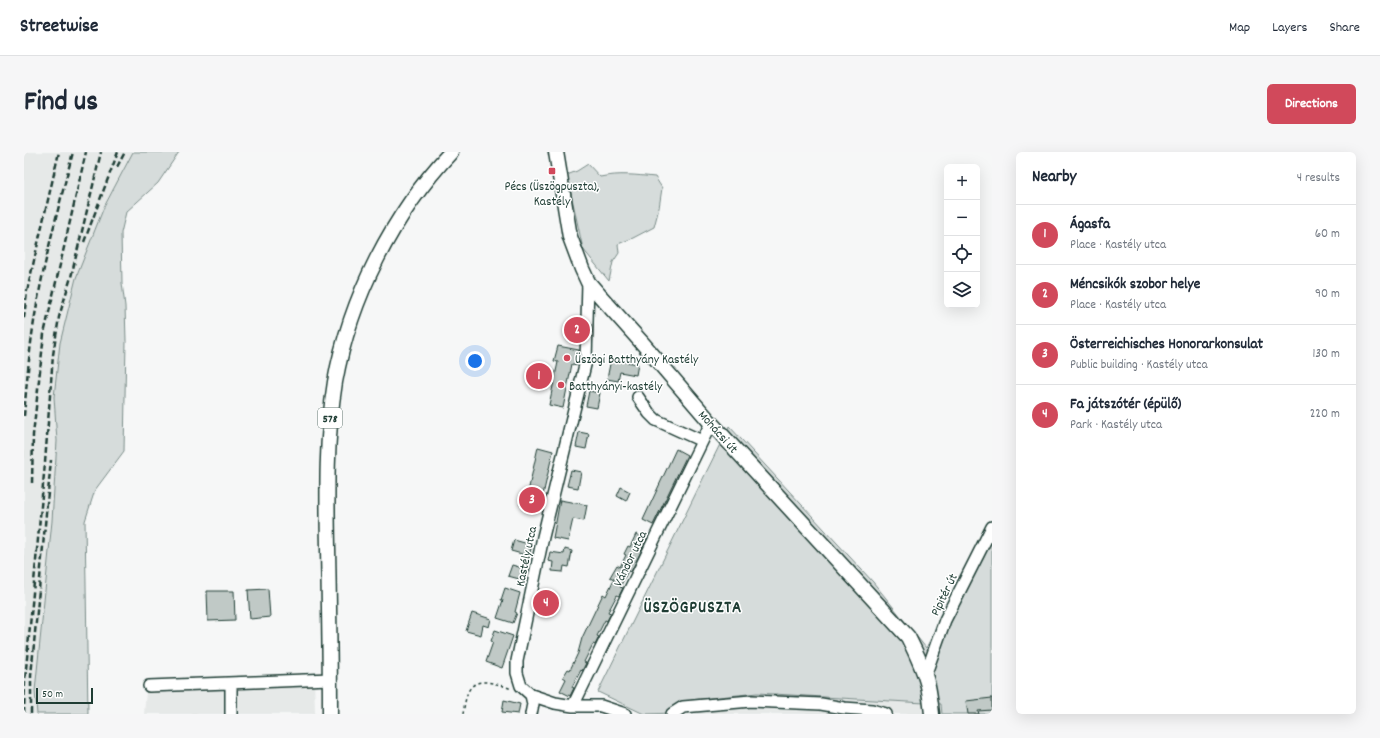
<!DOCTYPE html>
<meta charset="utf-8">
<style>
:root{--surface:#fff;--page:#f6f6f7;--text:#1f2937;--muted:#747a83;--line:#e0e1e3;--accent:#d1495b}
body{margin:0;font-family:Dekko,sans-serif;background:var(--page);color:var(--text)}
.controls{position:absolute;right:12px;top:12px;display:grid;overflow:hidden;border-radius:6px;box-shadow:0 4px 16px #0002}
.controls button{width:36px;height:36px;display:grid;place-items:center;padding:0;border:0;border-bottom:1px solid var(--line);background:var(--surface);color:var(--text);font:20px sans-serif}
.scale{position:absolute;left:12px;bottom:10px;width:57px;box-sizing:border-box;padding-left:4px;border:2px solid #1f3d34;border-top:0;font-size:11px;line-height:14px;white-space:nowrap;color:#1f3d34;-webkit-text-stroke:3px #fff;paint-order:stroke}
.you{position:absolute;left:451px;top:209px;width:14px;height:14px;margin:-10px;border:3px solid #fff;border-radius:50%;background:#1a73e8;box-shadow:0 0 0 6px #1a73e833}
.badge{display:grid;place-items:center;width:26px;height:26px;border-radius:50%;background:var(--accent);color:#fff;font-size:13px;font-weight:700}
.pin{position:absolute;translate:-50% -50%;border:2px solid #fff;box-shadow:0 1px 4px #0006}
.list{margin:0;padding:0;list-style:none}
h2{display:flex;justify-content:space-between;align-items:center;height:52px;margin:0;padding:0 16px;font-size:17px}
h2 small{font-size:13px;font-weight:400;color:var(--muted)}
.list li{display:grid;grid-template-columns:26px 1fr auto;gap:12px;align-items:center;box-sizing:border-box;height:60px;padding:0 16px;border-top:1px solid var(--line)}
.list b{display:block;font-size:15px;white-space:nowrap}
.list p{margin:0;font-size:13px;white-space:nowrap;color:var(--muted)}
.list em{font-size:13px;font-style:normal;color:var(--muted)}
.icon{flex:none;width:22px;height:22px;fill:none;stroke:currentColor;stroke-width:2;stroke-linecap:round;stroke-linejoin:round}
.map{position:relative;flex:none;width:968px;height:562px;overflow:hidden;border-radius:6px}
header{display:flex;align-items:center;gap:24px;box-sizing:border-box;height:56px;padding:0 20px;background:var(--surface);border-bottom:1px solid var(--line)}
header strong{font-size:19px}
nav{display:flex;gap:22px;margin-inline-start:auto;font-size:14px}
.intro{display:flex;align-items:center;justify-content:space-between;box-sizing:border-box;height:96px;padding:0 24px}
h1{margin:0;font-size:28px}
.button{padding:10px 18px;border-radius:6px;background:var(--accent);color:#fff;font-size:14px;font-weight:700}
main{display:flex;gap:24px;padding:0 24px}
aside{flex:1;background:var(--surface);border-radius:6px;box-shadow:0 4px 16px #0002}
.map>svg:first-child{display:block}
</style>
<header>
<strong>Streetwise</strong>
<nav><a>Map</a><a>Layers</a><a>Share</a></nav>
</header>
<div class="intro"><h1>Find us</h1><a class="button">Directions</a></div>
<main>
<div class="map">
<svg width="968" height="562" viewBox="0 0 968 562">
<rect width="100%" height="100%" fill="#f6f7f7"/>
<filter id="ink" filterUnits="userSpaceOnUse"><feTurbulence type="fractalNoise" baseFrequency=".025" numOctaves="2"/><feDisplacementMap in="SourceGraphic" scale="8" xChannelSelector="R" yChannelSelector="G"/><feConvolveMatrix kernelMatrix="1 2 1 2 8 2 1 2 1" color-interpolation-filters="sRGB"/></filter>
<g filter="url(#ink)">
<path fill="#e6e9e8" d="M 0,0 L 109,0 L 80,55 L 52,126 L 36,191 L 30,245 L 33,289 L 28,369 L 11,539 L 13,562 L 0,562 Z
M 290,521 L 291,562 L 120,562 L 123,529 Z
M 733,541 L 901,551 L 901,562 L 652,562 L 667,548 Z"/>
<path fill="#d6dcdb" stroke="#7a8c88" d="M 109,0 L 155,0 L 134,31 L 102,60 L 97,81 L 98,131 L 101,154 L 102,189 L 100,299 L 71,338 L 61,369 L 64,562 L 13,562 L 11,539 L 28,369 L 33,289 L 30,245 L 36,191 L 52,126 L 80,55 Z
M 564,12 L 576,25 C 596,21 611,23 631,25 L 638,36 L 635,56 L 630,75 L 609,86 L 594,92 L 595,101 L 589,110 L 585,129 L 559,97 L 543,23 L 553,19 Z
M 705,274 L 849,430 L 902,496 L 965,375 L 968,377 L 968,562 L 918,562 L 917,552 L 733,541 L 667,548 L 652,561 L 620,562 L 574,540 Z"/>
<path fill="#c0c9c6" stroke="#1f3d34" d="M 534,194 L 555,198 L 554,213 L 548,212 L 539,256 L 525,253 L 534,210 L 530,209 Z
M 587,207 L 614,212 L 612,223 L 596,220 L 594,229 L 583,227 Z
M 565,239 L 576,241 L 573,256 L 562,254 Z
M 555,280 L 565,282 L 562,297 L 552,295 Z
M 514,295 L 529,299 L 519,343 L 520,343 L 517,357 L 496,353 L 499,339 L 504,340 Z
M 652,297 L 663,303 L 629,373 L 619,368 Z
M 547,318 L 557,320 L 554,336 L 543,334 Z
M 597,335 L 606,340 L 602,349 L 593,344 Z
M 536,348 L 563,353 L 560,369 L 549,367 L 544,389 L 529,386 Z
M 612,382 L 623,387 L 607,420 L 604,419 L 596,435 L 599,436 L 595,444 L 593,443 L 584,460 L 587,461 L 583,469 L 581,468 L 573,484 L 575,485 L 571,493 L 569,492 L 560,510 L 562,511 L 558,519 L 557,518 L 548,535 L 550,536 L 546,544 L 536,539 L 542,527 L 539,525 L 544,517 L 546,518 L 554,501 L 558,486 L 579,442 L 582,444 L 590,427 L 586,425 L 593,413 L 596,415 L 602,403 L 600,402 L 604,394 L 606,395 Z
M 490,388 L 508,393 L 505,404 L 487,399 Z
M 541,397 L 548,399 L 545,415 L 540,414 L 539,420 L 528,419 L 529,410 L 524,409 L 526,400 L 540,402 Z
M 488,413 L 502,417 L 499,428 L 484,424 Z
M 481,436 L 496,441 L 491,460 L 493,461 L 489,471 L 473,466 L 479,448 L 477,448 Z
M 244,437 L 246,465 L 226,467 L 224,438 Z
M 183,439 L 210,439 L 211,468 L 184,469 Z
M 448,461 L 467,467 L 465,475 L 459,473 L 457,483 L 442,479 Z
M 471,478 L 489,484 L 478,516 L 462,510 L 469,490 L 467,489 Z
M 968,546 L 968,558 L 954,559 L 955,562 L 944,562 L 942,549 Z
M 480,548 L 496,552 L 494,562 L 478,560 Z"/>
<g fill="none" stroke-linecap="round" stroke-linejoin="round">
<defs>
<path id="minor" d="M 614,245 L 625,261 L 632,268 L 678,289
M 901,524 L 921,468 L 968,375
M 207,531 L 207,562
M 125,534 L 306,527
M 507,543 L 531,551 L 549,554 L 577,554 L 601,562
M 549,554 L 687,271
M 507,562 L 509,552 L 507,543 L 497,534 L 493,521 L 493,509 L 519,385 L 562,209 L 564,130
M 648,562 L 659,555 L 727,549 L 797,552 L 820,556 L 848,558 L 862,562"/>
<path id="major" d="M 532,0 L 546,85 L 558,117 L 564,130 L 577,145 L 620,193 L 687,271 L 884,485 C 892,501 900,517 904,534 C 906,543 907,553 908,562
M 306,562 C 306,507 305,451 304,396 C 303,340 302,285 311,230 C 326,146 369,62 427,0"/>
</defs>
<use href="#minor" stroke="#1f3d34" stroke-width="14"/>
<use href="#major" stroke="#1f3d34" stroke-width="17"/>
<path stroke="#1f3d34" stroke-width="1.5" stroke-dasharray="3 3" stroke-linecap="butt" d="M 439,562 C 440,556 442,542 445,538 C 454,523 475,533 488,537"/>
<use href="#minor" stroke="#fff" stroke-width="11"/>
<use href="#major" stroke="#fff" stroke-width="14"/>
<path stroke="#1f3d34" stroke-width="2.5" stroke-dasharray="6 3" stroke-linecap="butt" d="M 93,15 L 101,0
M 60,90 L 94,0
M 0,166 L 3,139 L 35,0
M 0,264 C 3,227 6,189 13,152 C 22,101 36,50 49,0
M 8,331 L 9,283 L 20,182 L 62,0
M 0,562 L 1,528 L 21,311 L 29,203 L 35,165 L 47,125 L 77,0
M 7,562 L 7,524 L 27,308"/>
</g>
</g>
<g fill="#d1495b" stroke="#fff" stroke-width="1.5">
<rect x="524" y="15" width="8" height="8" rx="2"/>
<circle cx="543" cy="206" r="4"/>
<circle cx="537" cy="233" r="4"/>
</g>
<g text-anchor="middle" stroke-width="3" stroke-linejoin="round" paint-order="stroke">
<rect fill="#fff" stroke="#627771" stroke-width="1" x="294" y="256" width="24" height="20" rx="3"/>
<g font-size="12" font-weight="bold" fill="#1f3d34">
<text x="306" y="270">578</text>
</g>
<g font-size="13" fill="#1f3d34" stroke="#fff" text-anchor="start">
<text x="528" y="38" text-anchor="middle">Pécs (Üszögpuszta),<tspan x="528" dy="15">Kastély</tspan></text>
<text x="551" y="211">Üszögi Batthyány Kastély</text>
<text x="545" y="238">Batthyányi-kastély</text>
</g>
<g font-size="13" fill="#1f3d34" stroke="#fff">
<text transform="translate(695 279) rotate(48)" y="5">Mohácsi út</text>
<text transform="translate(501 404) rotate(-78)" y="5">Kastély utca</text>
<text transform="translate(605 406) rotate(-64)" y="5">Vándor utca</text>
<text transform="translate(919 442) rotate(-64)" y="5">Pipitér út</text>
</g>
<g font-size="17" font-weight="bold" letter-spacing="1" fill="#1f3d34" stroke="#fff">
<text x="669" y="460">ÜSZÖGPUSZTA</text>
</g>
</g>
</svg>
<div class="controls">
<button>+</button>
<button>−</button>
<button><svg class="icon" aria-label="locate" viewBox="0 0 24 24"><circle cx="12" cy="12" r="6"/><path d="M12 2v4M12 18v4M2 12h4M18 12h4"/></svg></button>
<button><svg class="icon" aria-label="layers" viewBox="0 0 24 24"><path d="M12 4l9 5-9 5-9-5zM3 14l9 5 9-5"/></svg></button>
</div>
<div class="scale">50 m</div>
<div class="you"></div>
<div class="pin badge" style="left:515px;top:224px">1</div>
<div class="pin badge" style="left:553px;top:178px">2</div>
<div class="pin badge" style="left:508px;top:348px">3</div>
<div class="pin badge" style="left:522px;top:451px">4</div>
</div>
<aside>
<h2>Nearby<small>4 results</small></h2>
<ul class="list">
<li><span class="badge">1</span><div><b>Ágasfa</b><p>Place · Kastély utca</p></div><em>60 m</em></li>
<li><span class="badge">2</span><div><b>Méncsikók szobor helye</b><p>Place · Kastély utca</p></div><em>90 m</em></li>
<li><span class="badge">3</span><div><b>Österreichisches Honorarkonsulat</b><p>Public building · Kastély utca</p></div><em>130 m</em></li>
<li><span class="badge">4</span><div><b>Fa játszótér (épülő)</b><p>Park · Kastély utca</p></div><em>220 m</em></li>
</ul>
</aside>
</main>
